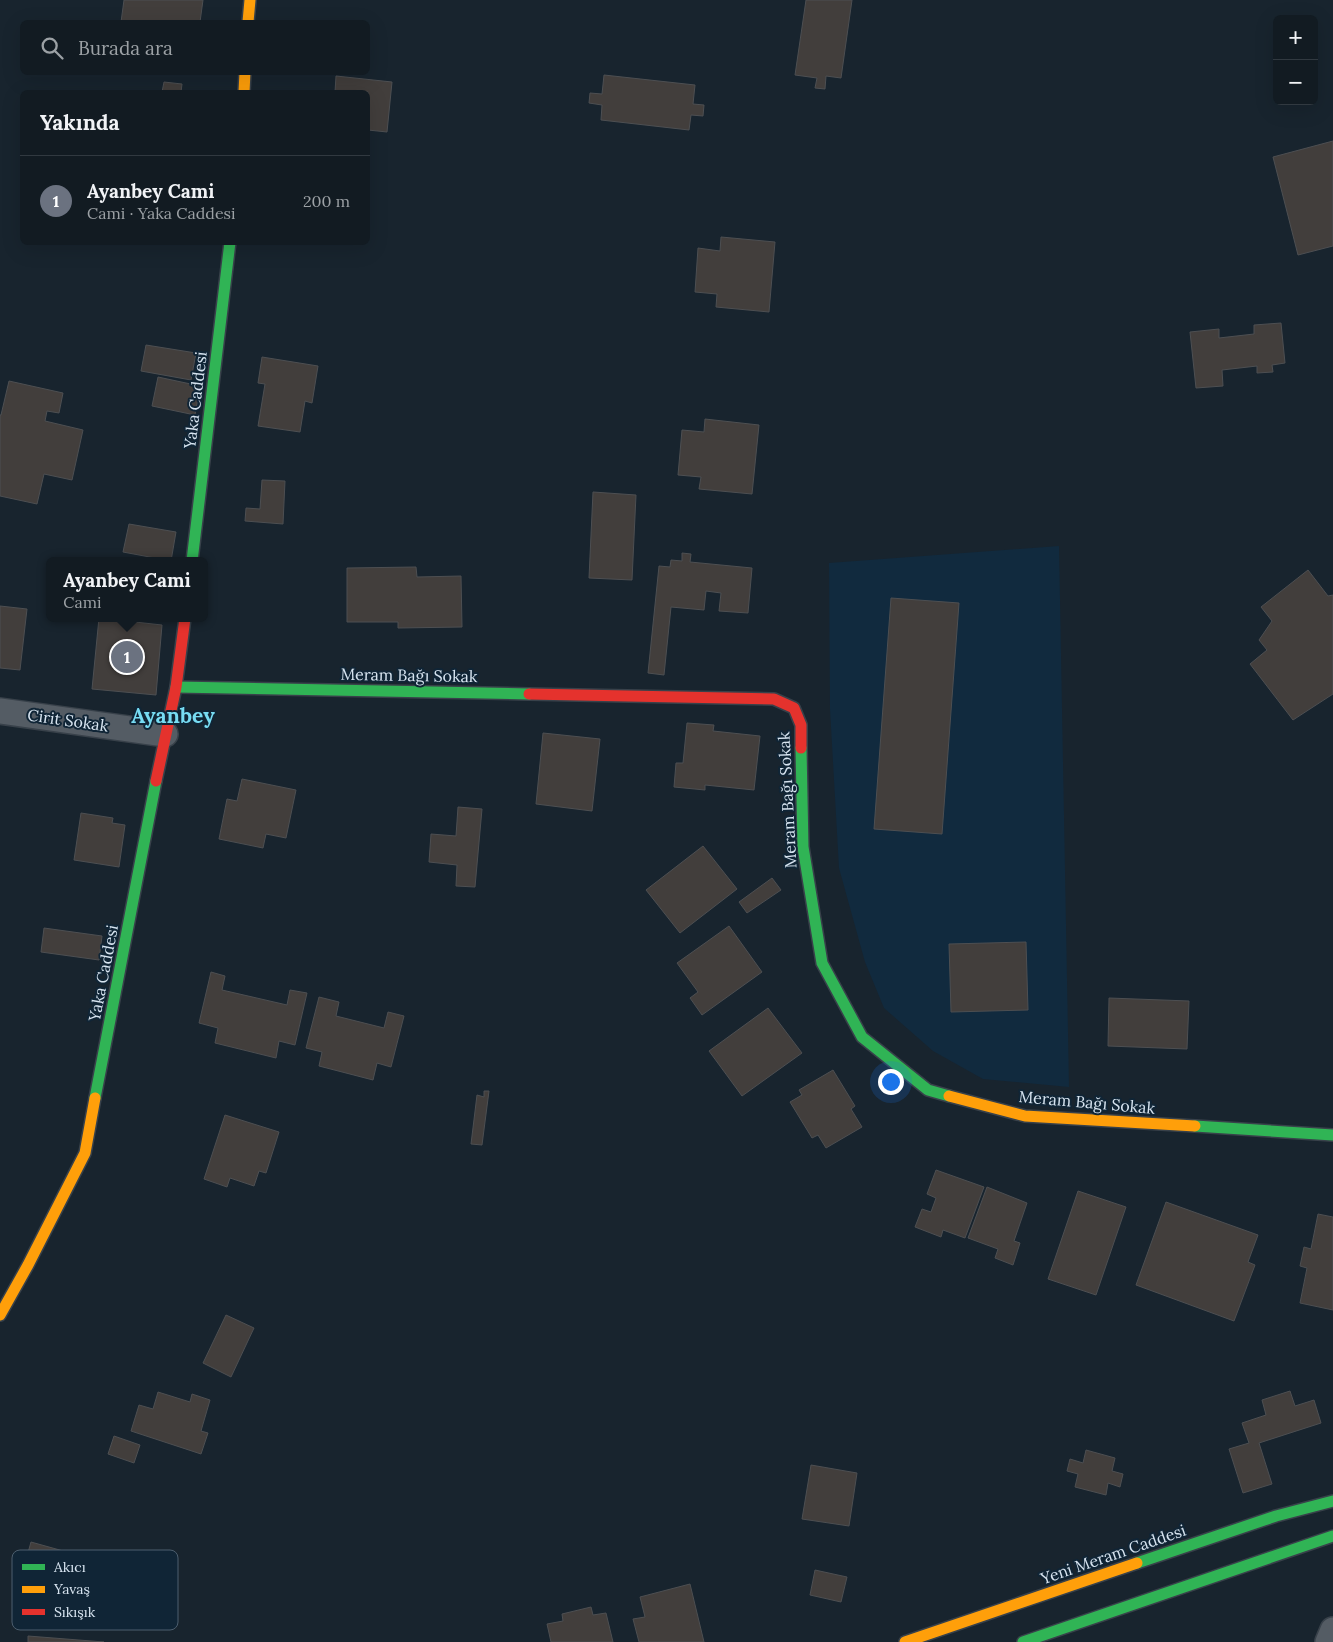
<!DOCTYPE html>
<html lang="tr">
<meta charset="utf-8">
<style>
:root{--surface:#121b22;--page:#1b242a;--text:#f1f3f6;--muted:#9ca1a5;--line:#313940;--accent:#ea580c}
body{margin:0;font-family:Lora,serif;background:var(--page);color:var(--text)}
.controls{position:absolute;right:15px;top:15px;display:grid;overflow:hidden;border-radius:8px;box-shadow:0 5px 20px #0002}
.controls button{width:45px;height:45px;display:grid;place-items:center;padding:0;border:0;border-bottom:1px solid var(--line);background:var(--surface);color:var(--text);font:25px sans-serif}
.you{position:absolute;left:890px;top:1081px;width:18px;height:18px;margin:-12px;border:4px solid #fff;border-radius:50%;background:#1a73e8;box-shadow:0 0 0 8px #1a73e833}
.badge{display:grid;place-items:center;width:32px;height:32px;border-radius:50%;background:var(--accent);color:#fff;font-size:16px;font-weight:700}
.pin{position:absolute;translate:-50% -50%;border:2px solid #fff;box-shadow:0 1px 5px #0006}
.popup{position:absolute;left:46px;top:557px;width:162px;height:65px;box-sizing:border-box;display:grid;place-content:center;border-radius:8px;background:var(--surface);filter:drop-shadow(0 1px 4px #0005);font-size:16px;white-space:nowrap;color:var(--muted)}
.popup b{font-size:19px;color:var(--text)}
.popup::after{content:'';position:absolute;left:50%;top:100%;margin-left:-10px;border:10px solid transparent;border-top-color:var(--surface)}
.list{margin:0;padding:0;list-style:none}
h2{display:flex;justify-content:space-between;align-items:center;height:65px;margin:0;padding:0 20px;font-size:21px}
h2 small{font-size:16px;font-weight:400;color:var(--muted)}
.list li{display:grid;grid-template-columns:32px 1fr auto;gap:15px;align-items:center;box-sizing:border-box;height:90px;padding:0 20px;border-top:1px solid var(--line)}
.list b{display:block;font-size:19px;white-space:nowrap}
.list p{margin:0;font-size:16px;white-space:nowrap;color:var(--muted)}
.list em{font-size:16px;font-style:normal;color:var(--muted)}
.icon{flex:none;width:28px;height:28px;fill:none;stroke:currentColor;stroke-width:2;stroke-linecap:round;stroke-linejoin:round}
.map{position:relative;flex:none;width:1333px;height:1642px;overflow:hidden}
.search{position:absolute;background:var(--surface);box-shadow:0 5px 20px #0002;left:20px;top:20px;width:350px;height:55px;display:flex;align-items:center;gap:12px;box-sizing:border-box;padding:0 18px;border-radius:8px;color:var(--muted);font-size:19px}
.panel{position:absolute;background:var(--surface);box-shadow:0 5px 20px #0002;left:20px;top:90px;width:350px;height:155px;border-radius:8px}
.map>svg:first-child{display:block}
</style>
<div class="map">
<svg width="1333" height="1642" viewBox="0 0 1333 1642">
<rect width="100%" height="100%" fill="#18242e"/>
<path fill="#112a3e" d="M 1059,546 L 1069,1087 L 983,1079 L 933,1051 L 884,1008 L 865,962 L 839,868 L 830,709 L 829,563 Z"/>
<path fill="#423e3c" stroke="#4d4f52" d="M 124,0 L 203,0 L 200,22 L 121,22 Z
M 806,0 L 852,0 L 841,78 L 826,76 L 825,89 L 815,88 L 817,78 L 795,75 Z
M 604,75 L 695,85 L 693,104 L 704,105 L 703,116 L 691,115 L 689,130 L 601,120 L 602,105 L 589,103 L 590,93 L 602,94 Z
M 336,76 L 392,82 L 387,132 L 368,130 L 368,92 L 335,92 Z
M 164,82 L 182,84 L 181,92 L 162,92 Z
M 1333,141 L 1333,246 L 1298,255 L 1273,157 Z
M 721,237 L 775,242 L 769,312 L 716,307 L 717,294 L 695,292 L 698,248 L 720,251 Z
M 1281,323 L 1285,363 L 1272,365 L 1273,372 L 1257,373 L 1257,366 L 1222,370 L 1223,386 L 1196,388 L 1190,332 L 1219,329 L 1219,338 L 1254,334 L 1254,325 Z
M 146,345 L 196,353 L 191,380 L 141,371 Z
M 262,357 L 318,366 L 312,403 L 305,401 L 300,432 L 258,426 L 265,384 L 258,383 Z
M 158,377 L 200,386 L 195,415 L 152,406 Z
M 9,381 L 63,393 L 59,413 L 47,411 L 45,421 L 83,430 L 72,480 L 44,474 L 37,504 L 0,496 L 0,415 L 1,415 Z
M 705,419 L 759,425 L 752,494 L 699,489 L 701,477 L 678,475 L 682,430 L 704,432 Z
M 262,480 L 285,481 L 283,524 L 245,521 L 246,508 L 260,509 Z
M 593,492 L 636,495 L 632,580 L 589,578 Z
M 129,524 L 176,532 L 171,561 L 123,552 Z
M 682,553 L 691,554 L 690,562 L 752,568 L 748,613 L 719,611 L 721,593 L 706,591 L 704,610 L 671,607 L 664,675 L 648,673 L 659,566 L 670,567 L 671,560 L 682,561 Z
M 416,567 L 417,577 L 461,576 L 462,627 L 398,628 L 398,622 L 347,622 L 347,568 Z
M 1308,570 L 1328,596 L 1333,595 L 1333,694 L 1293,720 L 1250,664 L 1267,650 L 1259,640 L 1272,621 L 1261,607 Z
M 891,598 L 959,603 L 942,834 L 874,829 Z
M 0,606 L 27,609 L 20,670 L 0,668 Z
M 99,618 L 162,625 L 156,695 L 92,689 Z
M 687,723 L 714,725 L 713,731 L 760,736 L 754,790 L 705,785 L 705,790 L 674,787 L 676,763 L 683,763 Z
M 543,733 L 600,739 L 592,811 L 536,804 Z
M 242,779 L 296,790 L 286,838 L 266,834 L 263,848 L 219,839 L 227,799 L 237,801 Z
M 458,807 L 482,809 L 475,887 L 456,886 L 457,865 L 429,862 L 431,834 L 456,836 Z
M 81,813 L 113,818 L 112,823 L 125,825 L 119,867 L 74,860 Z
M 703,846 L 737,889 L 680,933 L 646,890 Z
M 772,878 L 781,890 L 747,913 L 739,902 Z
M 729,926 L 762,972 L 702,1015 L 690,998 L 698,992 L 677,963 Z
M 44,928 L 102,936 L 99,960 L 41,952 Z
M 1026,942 L 1028,1010 L 951,1012 L 949,944 Z
M 211,972 L 225,976 L 222,990 L 287,1005 L 290,990 L 307,993 L 295,1045 L 279,1041 L 276,1058 L 215,1043 L 218,1028 L 199,1023 Z
M 319,997 L 339,1002 L 336,1016 L 384,1028 L 388,1012 L 404,1016 L 391,1067 L 377,1063 L 373,1080 L 319,1066 L 322,1052 L 306,1048 Z
M 1109,998 L 1189,1001 L 1187,1049 L 1108,1046 Z
M 768,1008 L 802,1053 L 742,1096 L 709,1051 Z
M 833,1070 L 855,1106 L 851,1109 L 862,1127 L 826,1148 L 818,1135 L 812,1138 L 790,1102 L 802,1095 L 799,1090 Z
M 484,1091 L 489,1091 L 482,1145 L 471,1144 L 477,1095 L 484,1097 Z
M 225,1115 L 279,1132 L 266,1173 L 259,1171 L 254,1186 L 230,1178 L 227,1187 L 204,1179 Z
M 936,1170 L 984,1187 L 965,1238 L 943,1230 L 941,1237 L 915,1227 L 922,1209 L 931,1212 L 936,1198 L 927,1194 Z
M 987,1187 L 1027,1203 L 1014,1241 L 1020,1243 L 1013,1265 L 995,1258 L 998,1249 L 968,1238 Z
M 1078,1191 L 1126,1207 L 1096,1295 L 1048,1279 Z
M 1166,1202 L 1258,1235 L 1248,1262 L 1255,1265 L 1234,1321 L 1136,1285 Z
M 1318,1214 L 1333,1217 L 1333,1310 L 1300,1303 L 1307,1268 L 1300,1266 L 1304,1247 L 1311,1249 Z
M 226,1315 L 254,1328 L 231,1377 L 203,1363 Z
M 1290,1391 L 1295,1406 L 1314,1400 L 1321,1423 L 1259,1443 L 1272,1484 L 1243,1493 L 1229,1449 L 1249,1443 L 1242,1423 L 1266,1415 L 1262,1400 Z
M 158,1392 L 190,1402 L 192,1394 L 210,1400 L 201,1431 L 208,1433 L 201,1454 L 131,1431 L 139,1405 L 153,1409 Z
M 114,1436 L 140,1445 L 134,1463 L 108,1454 Z
M 1086,1450 L 1115,1458 L 1112,1471 L 1123,1474 L 1120,1487 L 1108,1483 L 1106,1495 L 1075,1487 L 1078,1474 L 1067,1471 L 1070,1459 L 1083,1463 Z
M 811,1465 L 857,1473 L 849,1526 L 802,1519 Z
M 31,1542 L 92,1559 L 82,1597 L 20,1581 Z
M 815,1570 L 847,1577 L 841,1602 L 810,1595 Z
M 690,1584 L 704,1642 L 639,1642 L 633,1619 L 645,1617 L 640,1597 Z
M 591,1607 L 593,1615 L 606,1613 L 613,1642 L 551,1642 L 547,1624 L 563,1621 L 562,1614 Z
M 28,1636 L 104,1642 L 28,1642 Z"/>
<g fill="none" stroke-linecap="round" stroke-linejoin="round">
<defs>
<path id="street" d="M 0,711 L 165,734
M 1328,1642 L 1333,1630"/>
<path id="fast" d="M 192,561 L 230,242
M 176,687 L 529,694
M 801,748 L 803,847 L 822,963 L 862,1037 L 928,1090 L 949,1096
M 95,1098 L 156,781
M 1195,1126 L 1333,1135
M 1137,1563 L 1276,1516 L 1333,1501
M 1023,1642 L 1333,1536"/>
<path id="slow" d="M 248,22 L 250,0
M 244,92 L 245,72
M 949,1096 L 1025,1116 L 1195,1126
M 0,1315 L 28,1265 L 85,1153 L 95,1098
M 905,1642 L 1137,1563"/>
<path id="jam" d="M 529,694 L 774,699 L 794,708 L 801,725 L 801,748
M 156,781 L 176,687 L 185,618"/>
</defs>
<use href="#street" stroke="#38414a" stroke-width="28"/>
<use href="#fast" stroke="#38414a" stroke-width="14"/>
<use href="#slow" stroke="#38414a" stroke-width="14"/>
<use href="#jam" stroke="#38414a" stroke-width="14"/>
<use href="#street" stroke="#545c64" stroke-width="25"/>
<use href="#fast" stroke="#30b455" stroke-width="11"/>
<use href="#slow" stroke="#ff9f0a" stroke-width="11"/>
<use href="#jam" stroke="#e5322d" stroke-width="11"/>
</g>
<g text-anchor="middle" stroke-width="4" stroke-linejoin="round" paint-order="stroke">
<g font-size="16" fill="#d7e4f0" stroke="#102536">
<text transform="translate(195 400) rotate(-83)" y="6">Yaka Caddesi</text>
<text transform="translate(409 675) rotate(1)" y="6">Meram Bağı Sokak</text>
<text transform="translate(68 720) rotate(8)" y="6">Cirit Sokak</text>
<text transform="translate(787 800) rotate(-93)" y="6">Meram Bağı Sokak</text>
<text transform="translate(103 973) rotate(-79)" y="6">Yaka Caddesi</text>
<text transform="translate(1087 1102) rotate(5)" y="6">Meram Bağı Sokak</text>
<text transform="translate(1113 1554) rotate(-19)" y="6">Yeni Meram Caddesi</text>
</g>
<g font-size="21" font-weight="bold" fill="#77dcf3" stroke="#102536">
<text x="173" y="723">Ayanbey</text>
</g>
</g>
<rect x="12" y="1550" width="166" height="80" rx="8" fill="#102536" stroke="#4c5e6e" stroke-width="1"/>
<rect x="22" y="1564" width="23" height="6" fill="#30b455"/>
<rect x="22" y="1586" width="23" height="7" fill="#ff9f0a"/>
<rect x="22" y="1609" width="23" height="6" fill="#e5322d"/>
<g font-size="14" fill="#d7e4f0">
<text x="54" y="1572">Akıcı</text>
<text x="54" y="1594">Yavaş</text>
<text x="54" y="1617">Sıkışık</text>
</g>
</svg>
<div class="controls">
<button>+</button>
<button>−</button>
</div>
<div class="you"></div>
<div class="pin badge" style="left:127px;top:657px;background:#6b7280">1</div>
<div class="popup"><b>Ayanbey Cami</b>Cami</div>
<div class="search"><svg class="icon" aria-label="search" viewBox="0 0 24 24"><circle cx="10" cy="10" r="6"/><path d="M15 15l6 6"/></svg>Burada ara</div>
<section class="panel">
<h2>Yakında<small></small></h2>
<ul class="list">
<li><span class="badge" style="background:#6b7280">1</span><div><b>Ayanbey Cami</b><p>Cami · Yaka Caddesi</p></div><em>200 m</em></li>
</ul>
</section>
</div>
